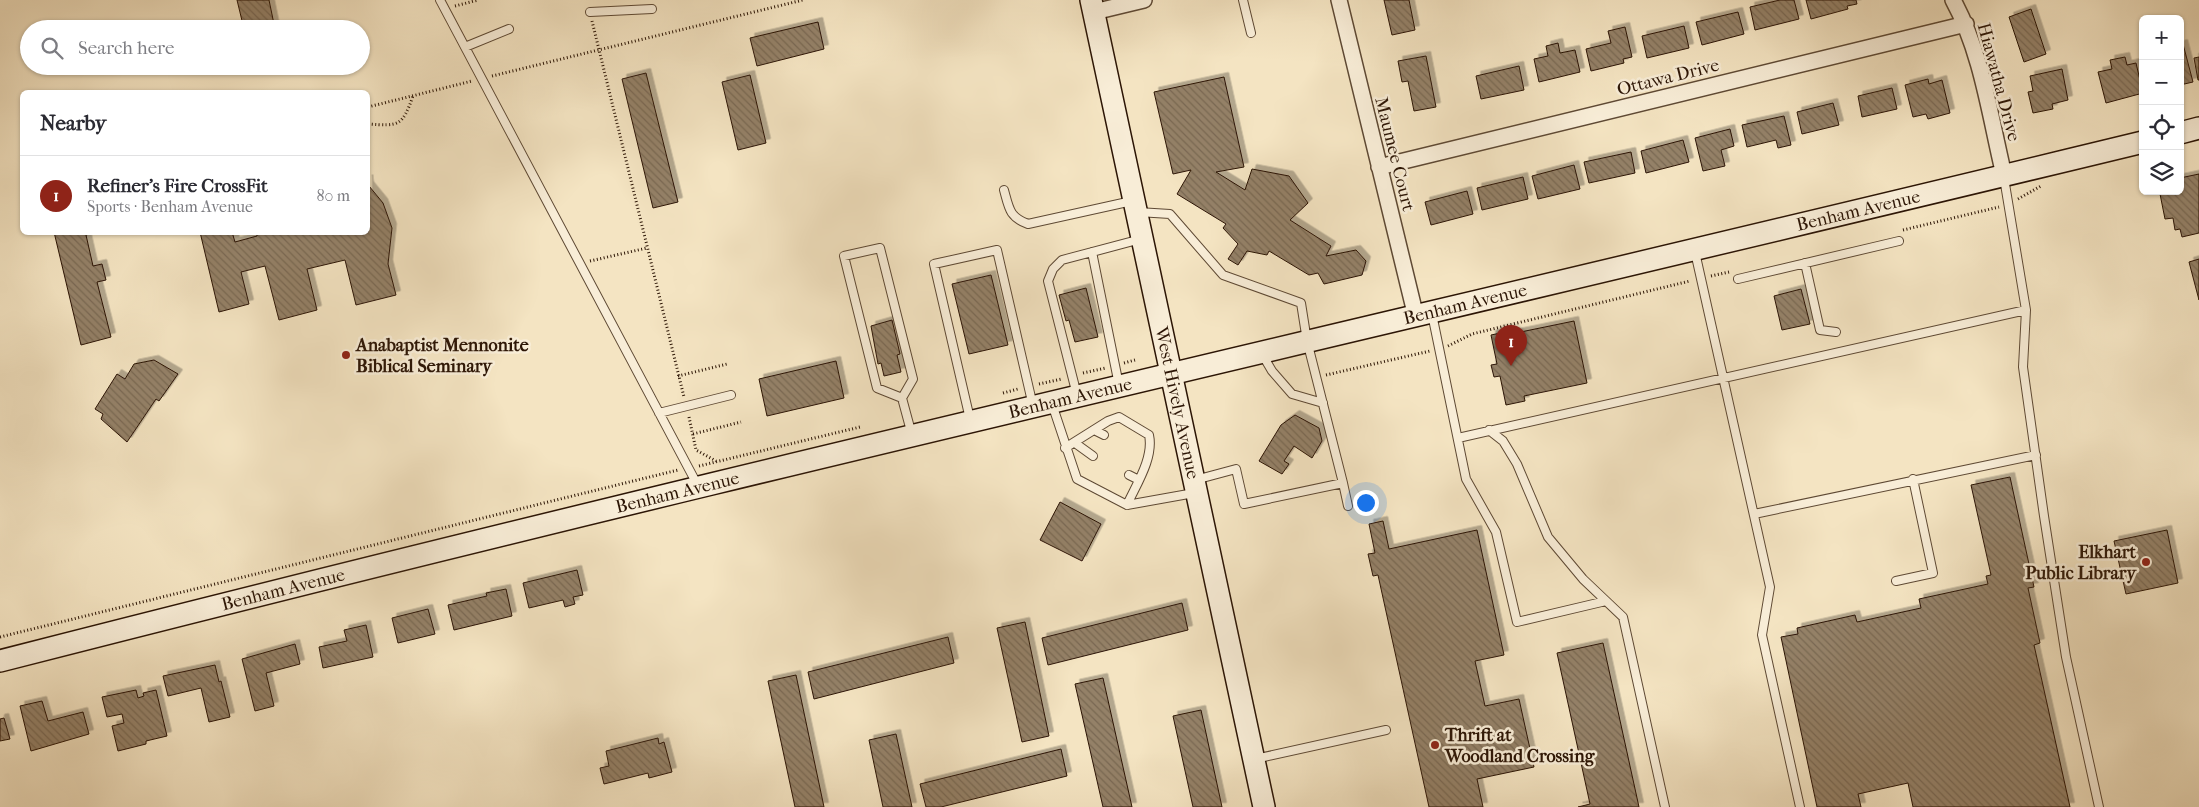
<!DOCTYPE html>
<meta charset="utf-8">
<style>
:root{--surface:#fff;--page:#f7f7f7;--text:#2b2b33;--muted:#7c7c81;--line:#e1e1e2;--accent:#8f2418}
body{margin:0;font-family:"IM FELL French Canon",serif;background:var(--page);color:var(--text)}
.controls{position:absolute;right:15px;top:15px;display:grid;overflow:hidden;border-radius:8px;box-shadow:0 1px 4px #0004}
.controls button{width:45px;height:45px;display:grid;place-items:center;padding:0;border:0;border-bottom:1px solid var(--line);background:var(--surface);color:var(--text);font:25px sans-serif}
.you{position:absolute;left:1365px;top:502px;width:18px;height:18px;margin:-12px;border:4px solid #fff;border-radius:50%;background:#1a73e8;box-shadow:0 0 0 8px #1a73e833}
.badge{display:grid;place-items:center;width:32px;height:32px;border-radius:50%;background:var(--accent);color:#fff;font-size:16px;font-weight:700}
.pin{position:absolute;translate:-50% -41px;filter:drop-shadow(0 1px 2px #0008)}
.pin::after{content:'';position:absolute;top:26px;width:18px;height:15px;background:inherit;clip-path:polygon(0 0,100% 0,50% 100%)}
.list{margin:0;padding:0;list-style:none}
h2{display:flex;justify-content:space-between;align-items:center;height:65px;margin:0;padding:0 20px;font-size:21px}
h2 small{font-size:16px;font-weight:400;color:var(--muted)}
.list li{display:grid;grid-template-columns:32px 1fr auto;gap:15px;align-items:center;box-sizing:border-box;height:80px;padding:0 20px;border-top:1px solid var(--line)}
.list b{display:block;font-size:19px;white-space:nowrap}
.list p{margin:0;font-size:16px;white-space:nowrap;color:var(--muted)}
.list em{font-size:16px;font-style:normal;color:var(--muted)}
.icon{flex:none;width:28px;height:28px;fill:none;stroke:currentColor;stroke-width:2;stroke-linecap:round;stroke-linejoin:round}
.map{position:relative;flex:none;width:2199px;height:807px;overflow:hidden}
.search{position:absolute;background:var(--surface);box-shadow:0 1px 4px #0004;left:20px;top:20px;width:350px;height:55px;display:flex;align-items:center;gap:12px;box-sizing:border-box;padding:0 18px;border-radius:28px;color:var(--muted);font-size:19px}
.panel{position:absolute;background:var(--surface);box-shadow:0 1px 4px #0004;left:20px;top:90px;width:350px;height:145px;border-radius:8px}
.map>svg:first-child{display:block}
</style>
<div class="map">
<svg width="2199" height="807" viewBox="0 0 2199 807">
<defs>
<pattern id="building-back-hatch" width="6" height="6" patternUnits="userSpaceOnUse" patternTransform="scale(1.25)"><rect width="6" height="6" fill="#948167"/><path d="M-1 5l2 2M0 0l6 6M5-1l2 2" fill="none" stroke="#796853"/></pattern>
<filter id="shadow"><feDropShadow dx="4.5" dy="-4.5" stdDeviation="0" flood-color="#0004"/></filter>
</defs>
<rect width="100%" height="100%" fill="#f4e4c2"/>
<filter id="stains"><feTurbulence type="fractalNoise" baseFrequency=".004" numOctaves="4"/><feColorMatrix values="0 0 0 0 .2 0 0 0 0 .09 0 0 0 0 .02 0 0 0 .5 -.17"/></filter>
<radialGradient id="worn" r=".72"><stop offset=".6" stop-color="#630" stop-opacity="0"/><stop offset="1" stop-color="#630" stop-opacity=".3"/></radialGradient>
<path fill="url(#building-back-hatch)" stroke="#2c1505" filter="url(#shadow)" d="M 237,0 L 269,0 L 275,29 L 244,29 Z
M 1384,0 L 1409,0 L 1415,30 L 1392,35 Z
M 1780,0 L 1794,0 L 1799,19 L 1755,30 L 1750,7 Z
M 1806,0 L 1856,0 L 1857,4 L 1847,6 L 1848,9 L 1811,19 Z
M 2031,9 L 2046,54 L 2024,62 L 2009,17 Z
M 1738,12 L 1744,34 L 1702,45 L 1696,22 Z
M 818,22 L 824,49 L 757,66 L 750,38 Z
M 1684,26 L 1689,48 L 1647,58 L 1642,36 Z
M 1625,27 L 1632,57 L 1623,59 L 1624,63 L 1591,71 L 1586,49 L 1611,43 L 1608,31 Z
M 1558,43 L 1560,53 L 1575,50 L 1580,72 L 1539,82 L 1534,59 L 1548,56 L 1546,46 Z
M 2183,44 L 2193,82 L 2180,85 L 2180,45 Z
M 1426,56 L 1436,107 L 1414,111 L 1408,81 L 1402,82 L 1398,61 Z
M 2125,57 L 2127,65 L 2136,63 L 2143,93 L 2106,103 L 2098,72 L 2112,69 L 2110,60 Z
M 2199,57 L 2199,80 L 2198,80 L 2194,58 Z
M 1519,66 L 1524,90 L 1481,99 L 1476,76 Z
M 2062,69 L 2068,100 L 2052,104 L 2053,109 L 2033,113 L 2028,92 L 2033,91 L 2030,76 Z
M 646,73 L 678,202 L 653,208 L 622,79 Z
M 750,75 L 766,143 L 738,150 L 722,82 Z
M 1224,77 L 1244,167 L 1216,172 L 1245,190 L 1252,169 L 1289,176 L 1308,203 L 1290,220 L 1331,246 L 1326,256 L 1356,250 L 1366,261 L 1362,275 L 1324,284 L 1318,273 L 1309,275 L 1269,251 L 1267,255 L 1247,251 L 1238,265 L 1228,259 L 1238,244 L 1223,228 L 1226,224 L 1177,194 L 1191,170 L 1173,174 L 1154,92 Z
M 1928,79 L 1929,84 L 1942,80 L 1950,113 L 1928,119 L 1926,114 L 1913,117 L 1905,85 Z
M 1892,88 L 1897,109 L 1862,117 L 1858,96 Z
M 1833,103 L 1839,125 L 1802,134 L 1797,112 Z
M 1784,116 L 1791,145 L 1778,148 L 1776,140 L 1747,147 L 1742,125 Z
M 1730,129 L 1734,146 L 1721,150 L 1725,166 L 1703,171 L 1695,138 Z
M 1683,140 L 1689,162 L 1646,173 L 1641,151 Z
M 1631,152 L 1635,173 L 1589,183 L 1584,162 Z
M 1574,165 L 1580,189 L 1538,199 L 1532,176 Z
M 2199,174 L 2199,233 L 2182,237 L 2180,229 L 2175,230 L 2173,218 L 2165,219 L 2160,194 L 2180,191 L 2180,178 Z
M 1523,177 L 1528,199 L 1482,210 L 1477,188 Z
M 368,179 L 369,186 L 383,203 L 392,228 L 388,264 L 396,295 L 356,305 L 345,260 L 307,269 L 317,310 L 279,320 L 265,266 L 241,272 L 249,304 L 219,312 L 200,232 L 232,232 L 235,242 L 257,236 L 257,232 L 368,232 Z
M 1467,191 L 1473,214 L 1431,225 L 1425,202 Z
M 54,232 L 97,232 L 86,235 L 93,266 L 102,264 L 106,280 L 97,282 L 111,337 L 81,345 Z
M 2199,259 L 2199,300 L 2189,262 Z
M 991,275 L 1008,345 L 969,354 L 952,284 Z
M 1086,288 L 1098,337 L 1075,342 L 1069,320 L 1066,321 L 1059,295 Z
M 1801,289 L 1810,324 L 1782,330 L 1774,296 Z
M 892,320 L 900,354 L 897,355 L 901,372 L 884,376 L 881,363 L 878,364 L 871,326 Z
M 1574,321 L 1587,383 L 1524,396 L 1525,401 L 1506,405 L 1500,376 L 1494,377 L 1491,365 L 1497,364 L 1491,335 L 1510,331 L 1511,334 Z
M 154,360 L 178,374 L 159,401 L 156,399 L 127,442 L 101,419 L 103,414 L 95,409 L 117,374 L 125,379 L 134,364 Z
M 836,361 L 844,398 L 767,416 L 759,379 Z
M 1295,415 L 1319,428 L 1322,441 L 1312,458 L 1294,446 L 1284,461 L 1289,464 L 1282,474 L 1259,461 L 1281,425 Z
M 2010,477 L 2034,587 L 2028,588 L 2040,643 L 2034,645 L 2070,807 L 1913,807 L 1908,783 L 1858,794 L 1861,807 L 1817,807 L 1781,637 L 1798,634 L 1797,628 L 1855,615 L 1857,622 L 1921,608 L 1919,599 L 1988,584 L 1986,576 L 1991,575 L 1971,485 Z
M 1060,502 L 1101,524 L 1082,561 L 1040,540 Z
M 1383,521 L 1389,549 L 1477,530 L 1504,655 L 1475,661 L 1485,706 L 1519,699 L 1534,767 L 1477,779 L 1483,807 L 1429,807 L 1378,575 L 1373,576 L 1368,554 L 1375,553 L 1369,524 Z
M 2167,530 L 2178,583 L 2126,594 L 2114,541 Z
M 577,570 L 583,595 L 573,597 L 575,604 L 565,607 L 563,600 L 529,608 L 523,583 Z
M 506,589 L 512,616 L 454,630 L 448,605 L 487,596 L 486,593 Z
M 1182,603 L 1188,630 L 1048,665 L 1042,638 Z
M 428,609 L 435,634 L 398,643 L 392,618 Z
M 1025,622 L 1049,736 L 1022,742 L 997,628 Z
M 366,625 L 373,657 L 323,668 L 319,647 L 347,641 L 344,630 Z
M 948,637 L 954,663 L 814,699 L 808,672 Z
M 1603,643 L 1639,807 L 1578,807 L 1590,804 L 1557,653 Z
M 295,644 L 300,664 L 266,673 L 274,706 L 255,711 L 242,659 Z
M 215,665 L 219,682 L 221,681 L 230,717 L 209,722 L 201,688 L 168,696 L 163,676 Z
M 796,675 L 824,807 L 795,807 L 768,681 Z
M 1103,678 L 1132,807 L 1103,807 L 1075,684 Z
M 136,690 L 138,698 L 144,696 L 143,693 L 156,690 L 167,736 L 146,741 L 146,744 L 118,751 L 112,726 L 124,723 L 122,714 L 107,717 L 102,697 Z
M 42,701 L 48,721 L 83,712 L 89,734 L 31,751 L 20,706 Z
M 1201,710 L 1222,807 L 1193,807 L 1173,716 Z
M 4,718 L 10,739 L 0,741 L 0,719 Z
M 896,734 L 912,807 L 883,807 L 869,740 Z
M 658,738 L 659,744 L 664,742 L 672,772 L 649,778 L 648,773 L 604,784 L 600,768 L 609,766 L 606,751 Z
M 1061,749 L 1067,776 L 941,807 L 926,807 L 920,784 Z"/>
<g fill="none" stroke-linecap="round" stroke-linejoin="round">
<defs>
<path id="lane" d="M 440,0 L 698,486
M 1243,0 L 1251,33
M 590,12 L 652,9
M 465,47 L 509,29
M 2004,178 L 2026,310 L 2023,367 L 2044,516 L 2066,657 L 2099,807
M 1004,190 C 1009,208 1009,217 1028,224 L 1132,201
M 1138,212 L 1170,214 L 1223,275 L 1301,303 L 1307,341 L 1343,483
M 1092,252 L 1119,385
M 1695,252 L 1770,587 L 1762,635 L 1800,807
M 1805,263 L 1820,330 L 1836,332
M 1738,279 L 1899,241
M 1432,314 L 1466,479 L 1496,532 L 1517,622 L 1606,601
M 1262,354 L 1272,371 L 1292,394 L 1323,403
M 1077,395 L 1048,281 L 1053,269 L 1062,260 L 1141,239
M 902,398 L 877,388 L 844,256 L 880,248 L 913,379 L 902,398 L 912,435
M 1052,404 L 1077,479 L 1127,505 L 1194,493
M 659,413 L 731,395
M 970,419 L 934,264 L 997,250 L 1033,406
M 1094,430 L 1104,435
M 1489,430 L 1503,441 L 1517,464 L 1548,537 L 1583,579 L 1623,617 L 1665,807
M 1458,438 L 2026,310
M 1075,443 L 1093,456
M 1065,448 L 1108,421 L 1119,417 L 1149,435 C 1154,458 1136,485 1127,505
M 1129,475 L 1139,480
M 1195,480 L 1236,469 L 1244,504 L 1343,483 L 1348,506
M 1754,514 L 2036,455
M 1896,581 L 1933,573 L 1913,479
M 1255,759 L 1386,730"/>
<path id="street" d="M 1339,0 L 1416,317
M 1953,0 C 1982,53 1990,117 2004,175
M 1094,12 L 1144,0
M 1379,167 L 1966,24"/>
<g id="secondary">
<path id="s1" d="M 1091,0 L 1264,807"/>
<path d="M 2180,133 L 2199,128"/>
<path id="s2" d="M 0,661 C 712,478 1429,315 2143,142"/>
</g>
</defs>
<use href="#lane" stroke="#5e4934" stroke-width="10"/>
<use href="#street" stroke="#5e4934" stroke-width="18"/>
<use href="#secondary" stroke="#2c1505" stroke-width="24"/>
<path stroke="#2c1505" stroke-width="3" stroke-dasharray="1 2.5" stroke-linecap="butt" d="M 455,6 L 478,0
M 592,21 L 684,397
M 492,76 L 803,0
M 368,107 L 472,81
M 368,124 C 399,126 402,127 413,96
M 2018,199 L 2041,186
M 1903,230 L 1999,207
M 590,261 L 647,248
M 1711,276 L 1729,272
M 1448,346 L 1472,334 L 1690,281
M 1124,363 L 1135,360
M 1083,373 L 1106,368
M 1326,375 L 1430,351
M 678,376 L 727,364
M 1039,384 L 1062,379
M 1003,393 L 1018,389
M 689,417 L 696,450 L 716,461
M 693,434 L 741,422
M 699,466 L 860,427
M 0,637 L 678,470"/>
<use href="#lane" stroke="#f8edd7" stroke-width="8"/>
<use href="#street" stroke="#f8edd7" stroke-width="15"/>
<use href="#secondary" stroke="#f8edd7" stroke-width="21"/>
</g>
<g fill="#8f2418" stroke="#f8edd7" stroke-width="2">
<circle cx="346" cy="355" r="5"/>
<circle cx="2146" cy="562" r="5"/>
<circle cx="1435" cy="745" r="5"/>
</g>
<g text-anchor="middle" stroke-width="5" stroke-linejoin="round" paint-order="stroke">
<g font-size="18" fill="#2c1505" stroke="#f8edd7">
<text transform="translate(1668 77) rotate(-14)" y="6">Ottawa Drive</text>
<text transform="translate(1999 82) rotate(75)" y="6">Hiawatha Drive</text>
<text transform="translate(1395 154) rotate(76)" y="6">Maumee Court</text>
<text dy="6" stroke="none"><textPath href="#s2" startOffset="1912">Benham Avenue</textPath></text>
<text dy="6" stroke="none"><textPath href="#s2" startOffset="1508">Benham Avenue</textPath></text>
<text dy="6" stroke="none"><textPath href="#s2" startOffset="1102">Benham Avenue</textPath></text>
<text dy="6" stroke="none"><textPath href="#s1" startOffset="412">West Hively Avenue</textPath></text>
<text dy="6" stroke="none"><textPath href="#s2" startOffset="698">Benham Avenue</textPath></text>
<text dy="6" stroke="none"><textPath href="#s2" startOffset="292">Benham Avenue</textPath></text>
</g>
<g font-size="18" font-weight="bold" fill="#2c1505" stroke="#f8edd7" text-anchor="start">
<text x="356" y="351">Anabaptist Mennonite<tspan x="356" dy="21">Biblical Seminary</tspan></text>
<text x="2136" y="558" text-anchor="end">Elkhart<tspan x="2136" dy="21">Public Library</tspan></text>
<text x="1445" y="741">Thrift at<tspan x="1445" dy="21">Woodland Crossing</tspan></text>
</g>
</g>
<rect width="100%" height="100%" filter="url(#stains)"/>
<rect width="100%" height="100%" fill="url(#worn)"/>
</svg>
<div class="controls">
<button>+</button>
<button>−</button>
<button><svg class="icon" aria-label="locate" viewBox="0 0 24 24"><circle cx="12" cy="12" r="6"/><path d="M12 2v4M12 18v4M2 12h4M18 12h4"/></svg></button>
<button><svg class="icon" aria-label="layers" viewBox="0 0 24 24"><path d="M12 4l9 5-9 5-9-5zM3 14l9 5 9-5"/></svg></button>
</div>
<div class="you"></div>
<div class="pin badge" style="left:1511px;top:366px">1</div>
<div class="search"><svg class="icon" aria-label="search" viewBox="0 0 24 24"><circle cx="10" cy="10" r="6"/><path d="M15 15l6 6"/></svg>Search here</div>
<section class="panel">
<h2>Nearby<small></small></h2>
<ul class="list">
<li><span class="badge">1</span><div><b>Refiner's Fire CrossFit</b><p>Sports · Benham Avenue</p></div><em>80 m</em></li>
</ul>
</section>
</div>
